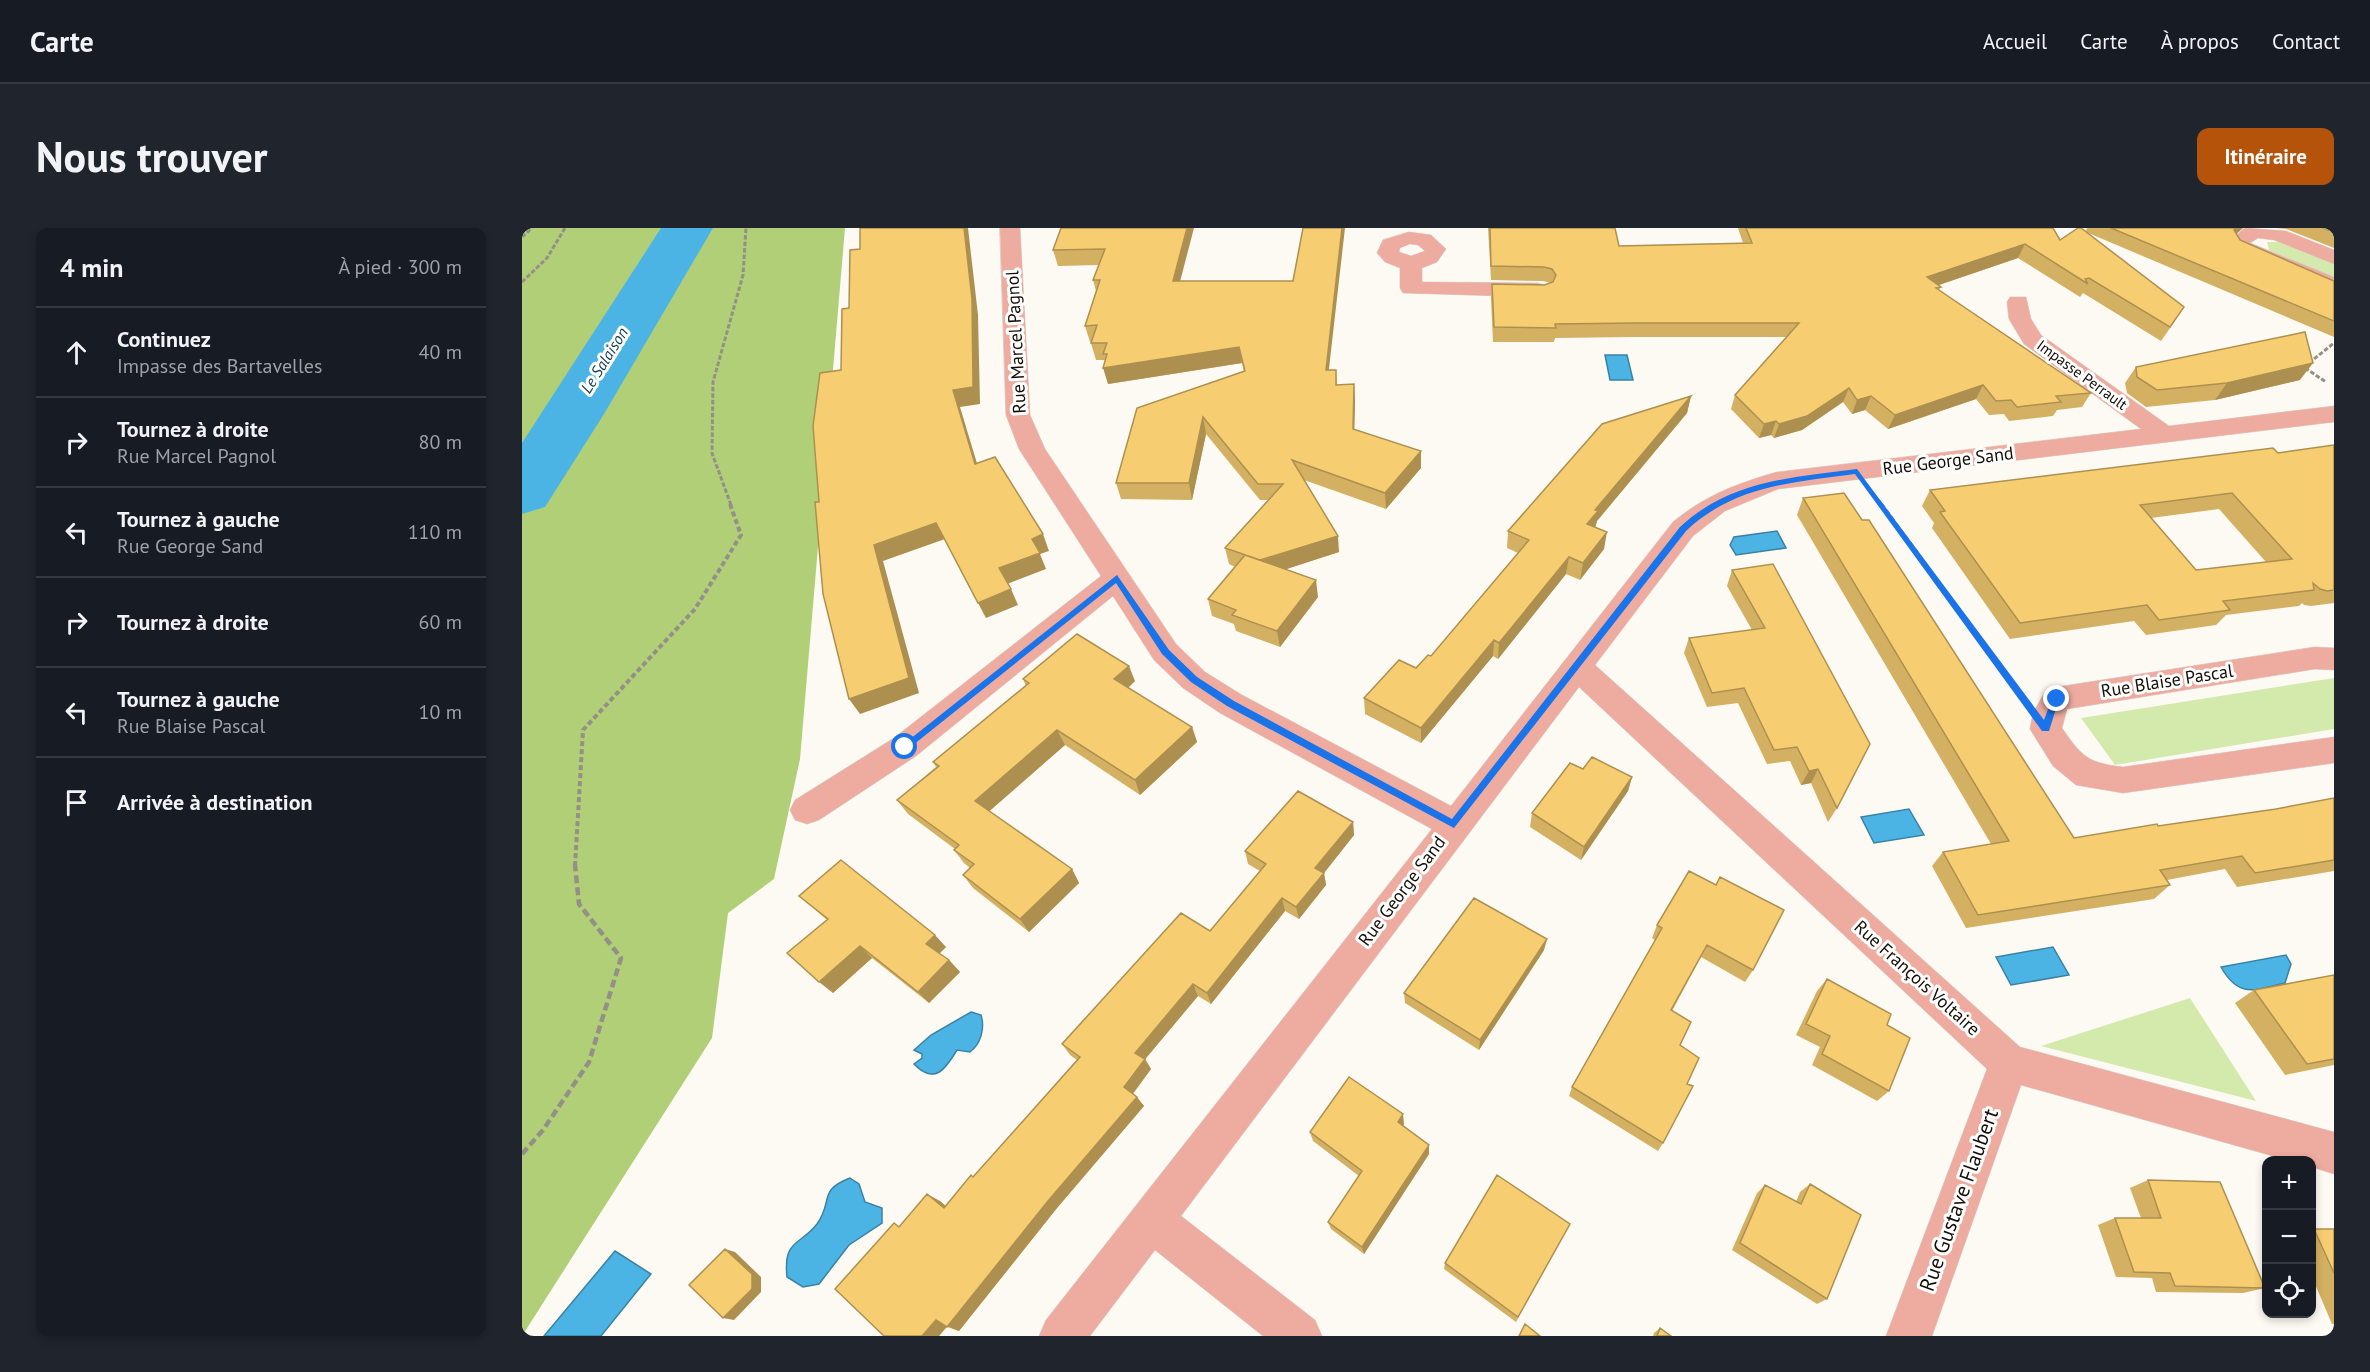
<!DOCTYPE html>
<html lang="fr">
<meta charset="utf-8">
<style>
:root{--surface:#171b24;--page:#20242c;--text:#f1f3f6;--muted:#9ea1a6;--line:#363941;--accent:#b45309}
body{margin:0;font-family:"PT Sans",sans-serif;background:var(--page);color:var(--text)}
.controls{position:absolute;right:18px;bottom:18px;display:grid;overflow:hidden;border-radius:12px;box-shadow:0 3px 9px #0003}
.controls button{width:54px;height:54px;display:grid;place-items:center;padding:0;border:0;border-bottom:2px solid var(--line);background:var(--surface);color:var(--text);font:30px sans-serif}
.stop{position:absolute;width:18px;height:18px;margin:-14px;border:4px solid #1a73e8;border-radius:50%;background:#fff}
.stop.end{background:#1a73e8;border-color:#fff;box-shadow:0 2px 6px #0008}
.list{margin:0;padding:0;list-style:none}
h2{display:flex;justify-content:space-between;align-items:center;height:78px;margin:0;padding:0 24px;font-size:26px}
h2 small{font-size:20px;font-weight:400;color:var(--muted)}
.list li{display:grid;grid-template-columns:39px 1fr auto;gap:18px;align-items:center;box-sizing:border-box;height:90px;padding:0 24px;border-top:2px solid var(--line)}
.list b{display:block;font-size:22px;white-space:nowrap}
.list p{margin:0;font-size:20px;white-space:nowrap;color:var(--muted)}
.list em{font-size:20px;font-style:normal;color:var(--muted)}
.icon{flex:none;width:33px;height:33px;fill:none;stroke:currentColor;stroke-width:2;stroke-linecap:round;stroke-linejoin:round}
.map{position:relative;flex:none;width:1812px;height:1108px;overflow:hidden;border-radius:12px}
header{display:flex;align-items:center;gap:36px;box-sizing:border-box;height:84px;padding:0 30px;background:var(--surface);border-bottom:2px solid var(--line)}
header strong{font-size:28px}
nav{display:flex;gap:33px;margin-inline-start:auto;font-size:21px}
.intro{display:flex;align-items:center;justify-content:space-between;box-sizing:border-box;height:144px;padding:0 36px}
h1{margin:0;font-size:42px}
.button{padding:15px 27px;border-radius:12px;background:var(--accent);color:#fff;font-size:21px;font-weight:700}
main{display:flex;gap:36px;padding:0 36px}
aside{flex:1;background:var(--surface);border-radius:12px;box-shadow:0 3px 9px #0003}
.map>svg:first-child{display:block}
</style>
<header>
<strong>Carte</strong>
<nav><a>Accueil</a><a>Carte</a><a>À propos</a><a>Contact</a></nav>
</header>
<div class="intro"><h1>Nous trouver</h1><a class="button">Itinéraire</a></div>
<main>
<aside>
<h2>4 min<small>À pied · 300 m</small></h2>
<ul class="list">
<li><svg class="icon" aria-label="ahead" viewBox="0 0 24 24"><path d="M12 20V5M6 11l6-6 6 6"/></svg><div><b>Continuez</b><p>Impasse des Bartavelles</p></div><em>40 m</em></li>
<li><svg class="icon" aria-label="right" viewBox="0 0 24 24"><path d="M7 20v-9h11M14 6l5 5-5 5"/></svg><div><b>Tournez à droite</b><p>Rue Marcel Pagnol</p></div><em>80 m</em></li>
<li><svg class="icon" aria-label="left" viewBox="0 0 24 24"><path d="M17 20v-9H6M10 6l-5 5 5 5"/></svg><div><b>Tournez à gauche</b><p>Rue George Sand</p></div><em>110 m</em></li>
<li><svg class="icon" aria-label="right" viewBox="0 0 24 24"><path d="M7 20v-9h11M14 6l5 5-5 5"/></svg><div><b>Tournez à droite</b></div><em>60 m</em></li>
<li><svg class="icon" aria-label="left" viewBox="0 0 24 24"><path d="M17 20v-9H6M10 6l-5 5 5 5"/></svg><div><b>Tournez à gauche</b><p>Rue Blaise Pascal</p></div><em>10 m</em></li>
<li><svg class="icon" aria-label="arrive" viewBox="0 0 24 24"><path d="M6 21V4h12l-3 4 3 4H6"/></svg><div><b>Arrivée à destination</b></div></li>
</ul>
</aside>
<div class="map">
<svg width="1812" height="1108" viewBox="0 0 1812 1108">
<rect width="100%" height="100%" fill="#fdfaf4"/>
<path fill="#d4eaac" d="M 1745,14 L 1759,14 L 1812,35 L 1812,50 L 1747,22 Z
M 1812,450 L 1812,501 L 1593,537 L 1559,490 Z
M 1668,770 L 1734,873 L 1519,818 Z"/>
<path fill="#b1cf76" d="M 0,0 L 323,0 L 278,531 L 252,651 L 206,685 L 190,810 L 0,1108 Z"/>
<path fill="#4bb4e5" stroke="#3a82a2" stroke-width="1.5" d="M 1083,127 L 1105,127 L 1111,152 L 1088,152 Z
M 1255,303 L 1264,320 L 1214,327 L 1208,317 L 1212,309 Z
M 1387,581 L 1402,607 L 1352,615 L 1339,589 Z
M 1531,719 L 1547,747 L 1489,757 L 1474,729 Z
M 1764,727 L 1769,736 L 1763,755 C 1733,762 1717,771 1699,739 Z
M 449,784 L 459,787 C 463,800 459,816 448,824 L 435,822 C 424,840 413,858 392,836 L 400,830 L 400,826 L 392,822 L 409,807 Z
M 328,950 L 337,956 L 343,974 L 360,980 L 360,995 L 327,1017 L 297,1056 L 281,1059 L 265,1049 C 261,1011 278,1018 295,996 C 312,972 295,963 328,950 Z
M 93,1023 L 129,1046 L 79,1108 L 22,1108 Z"/>
<g fill="none" stroke-linecap="round" stroke-linejoin="round">
<path fill="#4bb4e5" fill-rule="evenodd" d="M 139,0 L 191,0 L 82,186 L 23,279 L 0,286 L 0,215 Z"/>
<defs>
<path id="minor" d="M 478,0 L 498,0 L 508,187 L 523,221 L 654,416 L 683,444 L 720,467 L 929,578 L 1151,294 C 1182,268 1216,255 1255,244 L 1619,201 L 1502,116 L 1487,91 L 1485,74 L 1488,69 L 1504,69 L 1509,91 L 1519,107 L 1647,198 L 1812,178 L 1812,194 L 1256,261 L 1203,283 L 1171,308 L 1073,437 L 1498,819 L 1812,904 L 1812,946 L 1790,939 L 1790,932 L 1765,932 L 1499,857 L 1410,1108 L 1364,1108 L 1465,841 L 1057,459 L 659,988 L 793,1092 L 800,1108 L 741,1108 L 633,1022 L 568,1108 L 517,1108 L 524,1092 L 910,601 L 698,485 L 661,460 L 632,432 L 591,368 L 394,528 L 297,592 L 285,596 L 273,592 L 268,582 L 273,572 L 372,510 L 579,348 L 497,221 L 484,187 Z
M 1723,0 L 1764,3 L 1812,22 L 1812,36 L 1752,12 L 1736,10 L 1728,15 L 1812,49 L 1812,64 L 1711,22 L 1707,13 Z
M 887,4 L 909,7 L 924,21 L 915,34 L 900,40 L 900,54 L 1015,55 L 1023,57 L 1026,62 L 1023,67 L 1015,69 L 881,65 L 878,60 L 878,40 L 863,34 L 855,25 L 861,12 ZM 888,16 L 896,17 L 903,23 L 889,28 L 877,24 L 878,20 Z
M 1793,419 L 1812,420 L 1812,442 L 1793,441 L 1545,481 L 1540,500 C 1560,529 1566,535 1601,539 L 1812,509 L 1812,535 L 1601,565 L 1554,557 L 1531,538 L 1508,501 L 1511,485 L 1524,462 L 1535,459 Z"/>
</defs>
<use href="#minor" stroke="#d8d4ce" stroke-width="1"/>
<path stroke="#949088" stroke-width="3" stroke-dasharray="4.5 2" stroke-linecap="butt" d="M 0,9 L 10,0
M 0,54 L 25,30 L 43,0
M 1787,135 L 1812,115
M 1783,140 L 1804,154
M 1357,273 L 1360,277
M 209,277 L 190,225 L 191,154 L 221,47 L 224,0"/>
<path stroke="#949088" stroke-width="4" stroke-dasharray="5 3" stroke-linecap="butt" d="M 1359,276 L 1496,463
M 53,638 L 61,502 L 173,381 L 219,307 L 208,276"/>
<path stroke="#949088" stroke-width="4.5" stroke-dasharray="8 4" stroke-linecap="butt" d="M 0,926 L 21,902 L 67,834 L 99,730 L 57,676 L 53,637"/>
<use href="#minor" fill="#eeaca0" fill-rule="evenodd"/>
</g>
<path fill="#d4b062" fill-rule="evenodd" d="M 539,0 L 658,53 L 807,142 L 814,142 L 815,157 L 832,156 L 833,173 L 832,202 L 899,240 L 864,281 L 782,252 L 817,324 L 763,341 L 796,369 L 758,419 L 714,403 L 712,396 L 690,388 L 686,371 L 713,339 L 707,336 L 703,320 L 747,272 L 738,272 L 684,206 L 670,272 L 599,271 L 594,255 L 722,144 L 720,135 L 586,156 L 583,132 L 574,132 L 569,115 L 570,114 L 568,114 L 563,98 L 574,63 L 571,52 L 577,37 L 536,38 L 531,22 Z
M 966,0 L 1093,0 L 1097,18 L 1221,15 L 1216,0 L 1531,0 L 1538,12 L 1564,3 L 1565,0 L 1721,0 L 1714,6 L 1718,12 L 1812,53 L 1812,109 L 1564,4 L 1653,93 L 1639,113 L 1561,65 L 1558,69 L 1496,30 L 1417,57 L 1419,59 L 1417,62 L 1569,165 L 1560,179 L 1535,182 L 1531,188 L 1487,193 L 1482,186 L 1467,187 L 1454,171 L 1366,201 L 1343,182 L 1330,186 L 1321,174 L 1280,202 L 1252,210 L 1249,207 L 1237,210 L 1209,181 L 1213,167 L 1264,109 L 1110,109 L 1033,110 L 1032,114 L 971,114 L 969,70 L 970,56 L 1022,57 L 1029,55 L 1021,53 L 969,52 Z
M 1754,0 L 1812,0 L 1812,20 L 1764,1 Z
M 1614,139 L 1778,152 L 1693,172 L 1624,179 L 1605,165 L 1603,155 Z
M 1169,168 L 1165,185 L 1075,293 L 1073,300 L 1082,321 L 1058,352 L 1044,346 L 976,431 L 971,428 L 899,515 L 843,486 L 842,470 L 894,440 L 909,428 L 996,325 L 985,320 L 986,303 Z
M 1812,217 L 1812,375 L 1789,378 L 1782,377 L 1780,375 L 1777,378 L 1704,387 L 1694,397 L 1624,407 L 1612,393 L 1488,411 L 1410,300 L 1412,295 L 1400,278 L 1408,262 L 1756,225 ZM 1697,281 L 1744,334 L 1674,342 L 1629,290 Z
M 1281,270 L 1552,610 L 1754,581 L 1812,570 L 1812,643 L 1715,659 L 1703,641 L 1645,652 L 1648,657 L 1632,671 L 1444,700 L 1410,638 L 1421,624 L 1469,616 L 1275,287 Z
M 1251,336 L 1315,580 L 1306,594 L 1289,555 L 1279,557 L 1268,533 L 1245,536 L 1216,475 L 1185,479 L 1162,425 L 1167,410 L 1230,402 L 1205,358 L 1210,342 Z
M 501,451 L 613,453 L 606,460 L 670,499 L 675,514 L 618,567 L 543,517 L 467,583 L 550,641 L 557,655 L 507,704 L 451,660 L 441,647 L 448,640 L 442,635 L 432,622 L 433,621 L 386,586 L 375,572 L 414,539 L 411,534 L 504,458 Z
M 1061,541 L 1110,549 L 1106,563 L 1059,632 L 1008,599 L 1010,585 Z
M 831,594 L 832,607 L 802,645 L 804,657 L 777,691 L 763,683 L 689,776 L 676,768 L 623,831 L 629,841 L 611,866 L 622,878 L 535,980 L 437,1103 L 425,1099 L 417,1108 L 362,1108 L 378,998 L 418,973 L 423,978 L 451,949 L 555,832 L 548,827 L 540,816 L 688,703 L 738,643 L 726,636 L 723,623 Z
M 1167,643 L 1231,742 L 1223,754 L 1179,729 L 1150,783 L 1165,856 L 1141,915 L 1136,923 L 1047,868 L 1050,859 L 1133,712 L 1130,710 L 1135,697 Z
M 277,668 L 424,719 L 417,725 L 427,732 L 438,744 L 407,775 L 350,730 L 311,765 L 305,692 Z
M 1022,722 L 957,822 L 883,775 L 882,765 Z
M 1812,747 L 1812,837 L 1763,847 L 1713,775 L 1732,762 Z
M 1305,751 L 1365,797 L 1367,863 L 1355,873 L 1290,837 L 1298,819 L 1274,807 L 1295,763 Z
M 882,896 L 881,898 L 907,917 L 907,926 L 842,1026 L 809,1001 L 806,994 L 837,948 L 791,913 L 788,904 Z
M 1626,952 L 1743,1060 L 1721,1065 L 1634,1064 L 1630,1050 L 1594,1049 L 1576,997 L 1593,990 L 1619,990 L 1608,960 Z
M 1288,956 L 1305,1071 L 1295,1076 L 1210,1022 L 1235,965 L 1243,957 L 1274,974 L 1278,964 Z
M 1048,996 L 994,1094 L 922,1041 L 923,1035 Z
M 1790,1001 L 1812,1001 L 1812,1096 L 1810,1096 L 1790,1049 Z
M 1138,1100 L 1149,1108 L 1131,1108 L 1132,1105 Z"/>
<path fill="#ad9050" d="M 442,0 L 446,0 L 456,87 L 458,176 L 438,179 L 460,252 L 453,236 L 431,162 Z
M 665,0 L 672,0 L 654,69 L 651,53 Z
M 820,0 L 823,0 L 805,158 L 804,142 Z
M 1715,0 L 1721,0 L 1705,14 L 1712,2 Z
M 1503,16 L 1496,30 L 1399,63 L 1405,49 Z
M 717,119 L 720,135 L 586,156 L 581,140 Z
M 1791,135 L 1778,152 L 1693,172 L 1705,155 Z
M 832,156 L 833,173 L 832,218 L 831,201 Z
M 1461,157 L 1454,171 L 1366,201 L 1373,187 Z
M 1327,160 L 1321,174 L 1280,202 L 1252,210 L 1257,196 Z
M 1169,168 L 1165,185 L 1075,293 L 1073,300 L 1065,296 L 1073,282 Z
M 1349,168 L 1343,182 L 1330,186 L 1335,172 Z
M 681,189 L 684,206 L 670,272 L 667,255 Z
M 1254,193 L 1249,207 L 1237,210 L 1242,196 Z
M 899,223 L 899,240 L 864,281 L 863,265 Z
M 414,295 L 423,311 L 361,333 L 397,465 L 338,486 L 327,471 L 352,317 Z
M 1085,304 L 1082,321 L 1058,352 L 1061,335 Z
M 521,306 L 527,323 L 518,326 L 524,341 L 485,356 L 477,340 L 510,311 Z
M 816,308 L 817,324 L 740,349 L 737,333 Z
M 1047,329 L 1044,346 L 976,431 L 977,415 Z
M 794,352 L 796,369 L 758,419 L 755,403 Z
M 489,361 L 496,377 L 464,390 L 456,375 Z
M 972,412 L 971,428 L 899,515 L 899,500 Z
M 607,438 L 613,453 L 598,467 L 592,451 Z
M 670,499 L 675,514 L 618,567 L 613,552 Z
M 535,502 L 543,517 L 463,587 L 453,573 Z
M 1296,541 L 1289,555 L 1279,557 L 1287,543 Z
M 1110,549 L 1106,563 L 1059,632 L 1062,619 Z
M 831,594 L 832,607 L 802,645 L 804,657 L 777,691 L 774,679 L 793,640 Z
M 550,641 L 557,655 L 507,704 L 498,691 Z
M 760,670 L 763,683 L 689,776 L 685,765 Z
M 413,707 L 424,719 L 415,728 L 404,716 Z
M 1025,711 L 1022,722 L 957,822 L 958,812 Z
M 338,718 L 350,730 L 311,765 L 297,754 Z
M 427,732 L 438,744 L 407,775 L 396,764 Z
M 671,756 L 676,768 L 620,835 L 613,825 Z
M 623,831 L 629,841 L 609,868 L 602,859 Z
M 615,869 L 622,878 L 535,980 L 437,1103 L 425,1098 L 417,1108 L 400,1108 L 414,1092 L 526,973 Z
M 881,886 L 882,896 L 877,904 L 876,894 Z
M 907,917 L 907,926 L 842,1026 L 840,1019 Z
M 405,966 L 418,973 L 434,987 L 422,980 Z
M 203,1021 L 213,1024 L 239,1049 L 239,1064 L 212,1092 L 201,1090 Z"/>
<path fill="#f7cd72" stroke="#ad9050" stroke-width="1.5" fill-rule="evenodd" d="M 338,0 L 442,0 L 450,71 L 451,159 L 431,162 L 453,236 L 473,229 L 521,306 L 510,311 L 518,325 L 477,340 L 489,361 L 456,375 L 414,295 L 352,317 L 387,450 L 327,471 L 301,366 L 293,274 L 297,274 L 291,198 L 298,145 L 319,142 L 320,81 L 327,80 L 328,22 L 338,21 Z
M 539,0 L 665,0 L 651,53 L 771,53 L 781,0 L 820,0 L 804,142 L 814,142 L 814,157 L 832,156 L 831,201 L 899,223 L 863,265 L 770,232 L 816,308 L 738,332 L 703,320 L 761,256 L 736,256 L 681,189 L 667,255 L 594,255 L 615,180 L 723,143 L 717,119 L 581,140 L 585,126 L 581,126 L 585,115 L 569,115 L 575,97 L 563,98 L 578,52 L 571,52 L 583,21 L 531,22 Z
M 968,0 L 1093,0 L 1097,18 L 1230,15 L 1224,0 L 1531,0 L 1538,12 L 1556,0 L 1559,0 L 1662,79 L 1648,99 L 1567,50 L 1563,51 L 1566,56 L 1503,16 L 1405,49 L 1419,59 L 1414,60 L 1569,165 L 1534,168 L 1539,174 L 1495,179 L 1489,172 L 1474,173 L 1461,157 L 1373,187 L 1349,168 L 1335,172 L 1327,160 L 1285,188 L 1257,196 L 1254,193 L 1242,196 L 1213,167 L 1277,95 L 1112,95 L 1033,96 L 1034,100 L 972,99 L 970,56 L 1022,57 L 1031,54 L 1034,47 L 1030,41 L 1022,39 L 969,38 Z
M 1589,0 L 1715,0 L 1712,2 L 1718,12 L 1812,53 L 1812,93 Z
M 1801,0 L 1812,0 L 1812,4 Z
M 1783,104 L 1791,135 L 1705,155 L 1635,162 L 1615,149 L 1614,139 Z
M 1169,168 L 1073,282 L 1076,283 L 1065,296 L 1085,304 L 1061,335 L 1047,329 L 977,415 L 972,412 L 899,500 L 842,470 L 877,432 L 894,440 L 906,427 L 909,428 L 1007,312 L 986,303 L 1080,196 Z
M 1812,217 L 1812,362 L 1805,363 L 1798,361 L 1791,355 L 1792,362 L 1701,373 L 1708,382 L 1637,392 L 1625,377 L 1498,395 L 1418,284 L 1423,283 L 1408,262 L 1751,220 L 1756,225 ZM 1710,265 L 1770,331 L 1674,342 L 1618,277 Z
M 1322,265 L 1340,292 L 1347,292 L 1552,610 L 1635,596 L 1636,598 L 1754,581 L 1812,570 L 1812,632 L 1733,645 L 1720,628 L 1638,642 L 1648,657 L 1456,687 L 1421,624 L 1487,613 L 1281,270 Z
M 723,327 L 794,352 L 755,403 L 710,387 L 714,382 L 686,371 Z
M 1251,336 L 1348,516 L 1315,580 L 1296,541 L 1287,543 L 1275,519 L 1252,522 L 1222,460 L 1190,465 L 1167,410 L 1243,400 L 1210,342 Z
M 555,406 L 607,438 L 592,451 L 670,499 L 613,552 L 535,502 L 453,573 L 550,641 L 498,691 L 441,647 L 452,636 L 432,622 L 437,617 L 375,572 L 417,538 L 411,534 L 507,455 L 501,451 Z
M 1070,529 L 1110,549 L 1062,619 L 1010,585 L 1048,535 L 1061,541 Z
M 776,563 L 831,594 L 793,640 L 802,645 L 774,679 L 760,670 L 685,765 L 671,756 L 613,825 L 623,831 L 602,859 L 615,869 L 526,973 L 425,1099 L 414,1092 L 400,1108 L 362,1108 L 313,1061 L 372,995 L 377,999 L 405,966 L 422,980 L 449,947 L 451,949 L 558,829 L 540,816 L 659,685 L 688,703 L 744,636 L 723,623 Z
M 319,632 L 413,707 L 404,716 L 427,732 L 396,764 L 338,718 L 297,754 L 265,725 L 306,691 L 277,668 Z
M 1167,643 L 1194,657 L 1198,649 L 1262,682 L 1231,742 L 1185,717 L 1149,782 L 1169,794 L 1158,817 L 1177,830 L 1165,856 L 1171,858 L 1141,915 L 1050,859 L 1140,700 L 1135,697 Z
M 952,670 L 1025,711 L 958,812 L 882,765 Z
M 1812,747 L 1812,831 L 1785,836 L 1732,762 Z
M 1305,751 L 1369,786 L 1365,797 L 1388,810 L 1367,863 L 1300,826 L 1308,808 L 1284,796 Z
M 827,849 L 881,886 L 876,894 L 907,917 L 840,1019 L 806,994 L 840,943 L 788,904 Z
M 975,947 L 1048,996 L 996,1089 L 923,1035 Z
M 1626,952 L 1698,954 L 1743,1060 L 1653,1058 L 1648,1045 L 1612,1044 L 1593,990 L 1639,990 Z
M 1288,956 L 1339,987 L 1305,1071 L 1218,1015 L 1243,957 L 1279,976 Z
M 1792,1001 L 1812,1001 L 1812,1045 Z
M 203,1021 L 230,1046 L 230,1061 L 201,1090 L 167,1057 Z
M 1003,1096 L 1018,1108 L 997,1108 Z
M 1138,1100 L 1149,1108 L 1135,1108 Z"/>
<path fill="#1a73e8" d="M 1335,241 L 1522,492 L 1531,468 L 1538,468 L 1527,503 L 1520,503 L 1333,246 C 1272,254 1211,258 1164,303 L 932,600 L 705,478 L 669,454 L 640,426 L 594,355 L 386,521 L 380,521 L 378,519 L 595,347 L 647,422 L 675,449 L 712,473 L 930,591 L 1158,299 C 1207,253 1271,249 1335,241 Z"/>
<g text-anchor="middle" stroke-width="6" stroke-linejoin="round" paint-order="stroke">
<g font-size="15" fill="#130f05" stroke="#fff">
<text transform="translate(1560 147) rotate(36)" y="5">Impasse Perrault</text>
</g>
<g font-size="16" font-style="italic" fill="#103d52" stroke="#fff">
<text transform="translate(82 132) rotate(-58)" y="6">Le Salaison</text>
</g>
<g font-size="18" fill="#130f05" stroke="#fff">
<text transform="translate(494 114) rotate(-93)" y="6">Rue Marcel Pagnol</text>
<text transform="translate(1426 233) rotate(-7)" y="6">Rue George Sand</text>
<text transform="translate(1645 453) rotate(-9)" y="6">Rue Blaise Pascal</text>
<text transform="translate(880 663) rotate(-53)" y="6">Rue George Sand</text>
<text transform="translate(1395 750) rotate(42)" y="6">Rue François Voltaire</text>
</g>
<g font-size="21" fill="#130f05" stroke="#fff">
<text transform="translate(1437 972) rotate(-70)" y="7">Rue Gustave Flaubert</text>
</g>
</g>
</svg>
<div class="controls">
<button>+</button>
<button>−</button>
<button><svg class="icon" aria-label="locate" viewBox="0 0 24 24"><circle cx="12" cy="12" r="6"/><path d="M12 2v4M12 18v4M2 12h4M18 12h4"/></svg></button>
</div>
<div class="stop" style="left:383px;top:519px"></div>
<div class="stop end" style="left:1535px;top:471px"></div>
</div>
</main>
